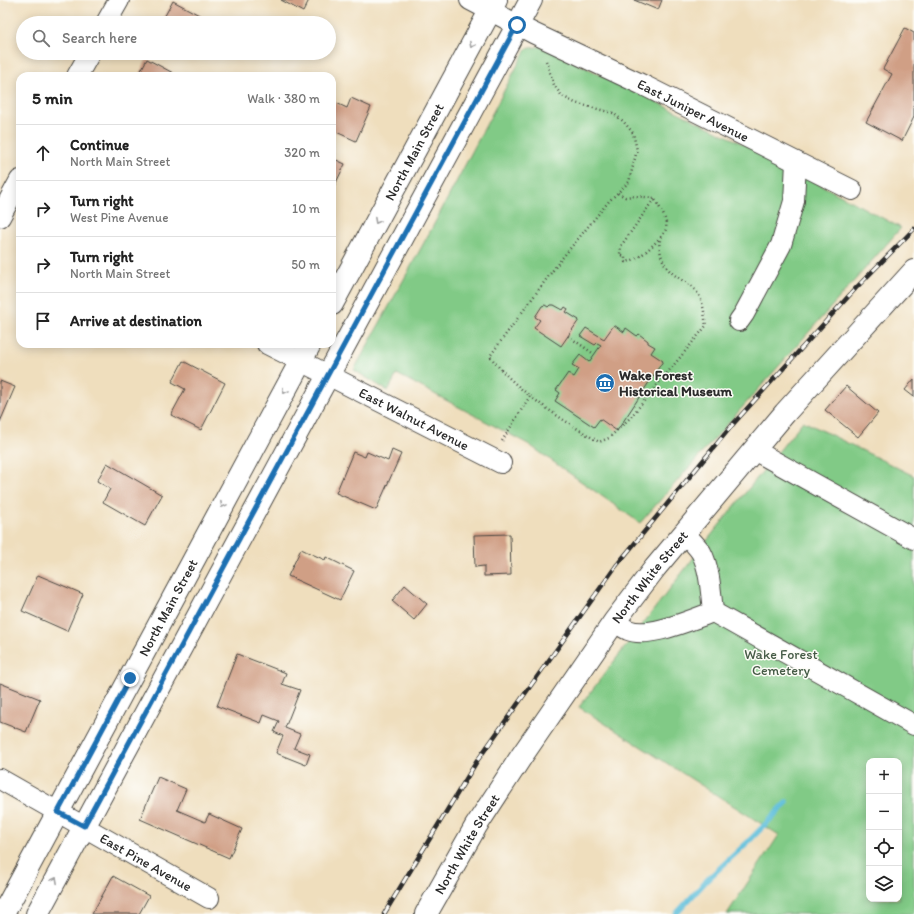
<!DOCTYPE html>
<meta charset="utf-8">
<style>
:root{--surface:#fff;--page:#f2f2f2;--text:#222;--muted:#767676;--line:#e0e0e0}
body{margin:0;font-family:Itim,sans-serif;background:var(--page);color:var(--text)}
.controls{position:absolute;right:12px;bottom:12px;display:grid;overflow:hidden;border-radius:8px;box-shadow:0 2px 10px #0003}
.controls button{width:36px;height:36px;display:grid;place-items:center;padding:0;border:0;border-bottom:1px solid var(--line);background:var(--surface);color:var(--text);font:20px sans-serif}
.stop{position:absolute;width:12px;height:12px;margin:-9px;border:3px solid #1f6fb2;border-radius:50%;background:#fff}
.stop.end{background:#1f6fb2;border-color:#fff;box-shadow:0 1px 4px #0008}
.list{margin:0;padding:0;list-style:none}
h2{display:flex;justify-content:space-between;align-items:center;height:52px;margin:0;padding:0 16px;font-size:17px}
h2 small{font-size:13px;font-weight:400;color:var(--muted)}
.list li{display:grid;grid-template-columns:26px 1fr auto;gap:12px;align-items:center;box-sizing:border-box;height:56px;padding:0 16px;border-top:1px solid var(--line)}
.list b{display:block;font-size:15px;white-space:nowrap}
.list p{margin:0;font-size:13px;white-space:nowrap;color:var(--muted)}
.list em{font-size:13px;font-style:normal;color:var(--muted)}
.icon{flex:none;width:22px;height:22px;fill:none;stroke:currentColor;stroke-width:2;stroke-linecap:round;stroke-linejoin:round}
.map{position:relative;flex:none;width:914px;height:914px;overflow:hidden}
.search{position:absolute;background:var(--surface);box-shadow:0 2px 10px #0003;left:16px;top:16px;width:320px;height:44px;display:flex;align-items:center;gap:10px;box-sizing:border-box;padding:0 14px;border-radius:22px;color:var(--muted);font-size:15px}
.panel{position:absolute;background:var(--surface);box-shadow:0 2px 10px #0003;left:16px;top:72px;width:320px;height:276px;border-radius:12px}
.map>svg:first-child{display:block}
</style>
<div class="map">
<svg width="914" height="914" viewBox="0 0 914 914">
<rect width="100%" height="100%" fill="#fdfcf7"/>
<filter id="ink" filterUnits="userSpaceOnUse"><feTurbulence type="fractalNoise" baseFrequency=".025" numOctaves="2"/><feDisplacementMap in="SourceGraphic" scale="8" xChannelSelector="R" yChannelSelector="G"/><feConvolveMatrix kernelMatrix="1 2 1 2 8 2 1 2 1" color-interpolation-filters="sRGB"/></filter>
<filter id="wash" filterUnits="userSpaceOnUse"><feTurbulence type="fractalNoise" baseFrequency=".012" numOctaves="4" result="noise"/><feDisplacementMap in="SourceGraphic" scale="16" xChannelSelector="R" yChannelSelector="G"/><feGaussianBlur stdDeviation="0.9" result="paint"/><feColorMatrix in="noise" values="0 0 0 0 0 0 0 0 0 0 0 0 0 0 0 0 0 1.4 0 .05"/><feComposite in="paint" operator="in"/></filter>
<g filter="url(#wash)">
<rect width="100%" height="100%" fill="#efdebd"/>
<path fill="#81ca86" stroke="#567a58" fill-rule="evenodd" d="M 541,46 L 756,150 L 901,228 L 640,523 L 528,444 L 397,374 L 388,391 L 354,370 L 432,228 L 526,49 Z
M 803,421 L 914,476 L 914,914 L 727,914 L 779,835 L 579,707 L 705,543 ZM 869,761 L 899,761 L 899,899 L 869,899 Z"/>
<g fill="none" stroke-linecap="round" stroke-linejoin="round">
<path stroke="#5cbeda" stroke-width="5.5" d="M 676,914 L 708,879 L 749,841 L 787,802"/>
</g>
<g id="blocks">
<path fill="#d09f85" d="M 281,0 L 309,0 L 303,12 Z
M 634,0 L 662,0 L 658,10 Z
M 173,1 L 214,23 L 161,23 Z
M 905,28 L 914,33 L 914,117 L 902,141 L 866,122 L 892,74 L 883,69 Z
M 147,59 L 173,73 L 171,76 L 138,76 Z
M 351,98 L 371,107 L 356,141 L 332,130 L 332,101 L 347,108 Z
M 332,158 L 345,164 L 332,191 Z
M 545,305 L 548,307 L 550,305 L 554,305 L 563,310 L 565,307 L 568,309 L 566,312 L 579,320 L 561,346 L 534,328 L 540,320 L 535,317 L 542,306 Z
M 614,325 L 624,332 L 626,328 L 637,336 L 639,334 L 648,341 L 648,343 L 655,347 L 651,353 L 663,361 L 617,431 L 600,419 L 594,427 L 555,401 L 560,393 L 556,390 L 568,373 L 574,377 L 579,369 L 572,365 L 580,355 L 589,362 L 601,345 L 597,343 L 595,345 L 580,336 L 586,328 L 604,339 Z
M 183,361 L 225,383 L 201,430 L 171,415 L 185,389 L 172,382 Z
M 914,379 L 914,397 L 905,390 Z
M 0,381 L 15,387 L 0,422 Z
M 846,386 L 878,413 L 858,437 L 825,410 Z
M 392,450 L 401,454 L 376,510 L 336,493 L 353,452 L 365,457 L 367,452 L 388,461 Z
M 107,463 L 162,495 L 145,526 L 103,502 L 110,489 L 97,481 Z
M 510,534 L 511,575 L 484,576 L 484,566 L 475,567 L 474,535 Z
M 301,549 L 325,560 L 326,557 L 354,571 L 340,600 L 288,576 Z
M 38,575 L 83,594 L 67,631 L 22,611 Z
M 405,585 L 427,604 L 414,620 L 392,601 Z
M 237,654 L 286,673 L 282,684 L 300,690 L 285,728 L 300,734 L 294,748 L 310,754 L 306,765 L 276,753 L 283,736 L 274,732 L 279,721 L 264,715 L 261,723 L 217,706 Z
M 0,683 L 40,699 L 26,732 L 0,722 Z
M 158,777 L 186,789 L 177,810 L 205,822 L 209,814 L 242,829 L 229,858 L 140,819 Z
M 113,876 L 149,896 L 139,914 L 92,914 Z"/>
</g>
</g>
<g filter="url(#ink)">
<use href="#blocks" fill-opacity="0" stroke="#484641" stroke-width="1"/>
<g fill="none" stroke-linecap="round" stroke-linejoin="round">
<defs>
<g id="minor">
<path id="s1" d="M 470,0 L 533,33 L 645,86 L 852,190"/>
<path d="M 106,23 L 119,0"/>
<path d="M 77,76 L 90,53"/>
<path d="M 0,217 L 20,180"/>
<path d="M 739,321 L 744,314 L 781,245 L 794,201 L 796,162"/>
<path id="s2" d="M 267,344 L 501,463"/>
<path d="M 754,450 L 914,539"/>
<path d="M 713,612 L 914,725"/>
<path d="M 614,622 C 619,624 623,628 628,630 C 649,639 692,619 713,612 C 711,594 710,568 701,552 C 696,545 690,539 684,533"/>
<path id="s3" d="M 0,779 L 209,898"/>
</g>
<g id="major">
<path id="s4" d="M 332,304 L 496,0"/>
<path id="s5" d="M 3,914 L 310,344"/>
<path d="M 37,914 L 531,0"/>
<path id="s6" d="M 426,914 L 476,826 L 521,757 L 614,622 L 655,568 L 785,413 L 914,271"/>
</g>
</defs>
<use href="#minor" stroke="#484641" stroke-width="22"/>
<use href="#major" stroke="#484641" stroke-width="24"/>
<path stroke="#484641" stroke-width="2.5" stroke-dasharray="1 3" stroke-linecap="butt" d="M 546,61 L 554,85 L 562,96 L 575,103 L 613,113 L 623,121 L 633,133 L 637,150 L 629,182 L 610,200 L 559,262 L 490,356 C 515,391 563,420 599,442 L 609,438 L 630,418 L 706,326 C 704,314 704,298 694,289 C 682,277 669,277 662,258 C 660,251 658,244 661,237 C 662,235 665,232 666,229 C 668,219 659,207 654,198 L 635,196 L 625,197 L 618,193
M 654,199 L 621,246 L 620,254 L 625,257 L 625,262 C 639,260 650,248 660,238
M 568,336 L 594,354
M 502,441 L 530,396"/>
<use href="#minor" stroke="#fff" stroke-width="20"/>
<use href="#major" stroke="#fff" stroke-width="22"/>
<defs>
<path id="rail" d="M 384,914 L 477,761 L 616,566 L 734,423 L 856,288 L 914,229"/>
</defs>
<use href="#rail" stroke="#2b2b2b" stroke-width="4.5"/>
<use href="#rail" stroke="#fdfcf7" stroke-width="3" stroke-dasharray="9" stroke-linecap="butt"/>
</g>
<defs><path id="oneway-chevron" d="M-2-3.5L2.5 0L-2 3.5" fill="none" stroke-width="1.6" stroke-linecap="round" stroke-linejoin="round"/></defs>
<g stroke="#a0a0a0">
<use href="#oneway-chevron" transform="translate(472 45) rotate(118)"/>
<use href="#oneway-chevron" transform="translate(377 221) rotate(118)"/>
<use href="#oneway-chevron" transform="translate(285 391) rotate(118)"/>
<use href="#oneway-chevron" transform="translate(223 505) rotate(118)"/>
<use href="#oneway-chevron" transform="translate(55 880) rotate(-62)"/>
</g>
</g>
<g fill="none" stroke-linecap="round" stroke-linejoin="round" filter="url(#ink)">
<path stroke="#1f6fb2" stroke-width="5" d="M 130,678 L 58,812 L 84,826 C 229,559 373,292 517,25"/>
</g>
<defs>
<symbol id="museum-disc" viewBox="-11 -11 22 22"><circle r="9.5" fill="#1f6fb2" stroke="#fdfcf7"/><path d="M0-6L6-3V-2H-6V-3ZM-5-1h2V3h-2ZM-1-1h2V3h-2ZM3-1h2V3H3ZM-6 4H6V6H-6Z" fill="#fff"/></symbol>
</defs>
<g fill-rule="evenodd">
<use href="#museum-disc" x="594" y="372" width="22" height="22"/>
</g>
<g text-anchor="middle" stroke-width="3" stroke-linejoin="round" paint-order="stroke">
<g font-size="14" fill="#2b2b2b" stroke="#fdfcf7">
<text dy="5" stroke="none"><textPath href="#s1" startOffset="249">East Juniper Avenue</textPath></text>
<text dy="5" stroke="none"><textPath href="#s4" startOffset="173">North Main Street</textPath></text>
<text dy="5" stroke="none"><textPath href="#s2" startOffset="165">East Walnut Avenue</textPath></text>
<text dy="5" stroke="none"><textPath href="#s6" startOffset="405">North White Street</textPath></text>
<text dy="5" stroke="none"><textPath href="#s5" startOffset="348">North Main Street</textPath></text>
<text dy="5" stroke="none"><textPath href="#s6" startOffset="81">North White Street</textPath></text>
<text dy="5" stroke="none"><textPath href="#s3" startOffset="168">East Pine Avenue</textPath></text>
</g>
<g font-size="14" font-weight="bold" fill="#2b2b2b" stroke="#fdfcf7" text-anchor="start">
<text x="619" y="380">Wake Forest<tspan x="619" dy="16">Historical Museum</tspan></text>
</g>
<g font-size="14" fill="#455b46" stroke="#fdfcf7">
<text x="781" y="659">Wake Forest<tspan x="781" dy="16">Cemetery</tspan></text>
</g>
</g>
</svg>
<div class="controls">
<button>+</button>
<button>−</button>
<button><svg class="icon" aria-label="locate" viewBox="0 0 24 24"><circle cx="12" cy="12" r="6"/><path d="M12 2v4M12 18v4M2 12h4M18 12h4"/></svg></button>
<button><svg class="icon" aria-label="layers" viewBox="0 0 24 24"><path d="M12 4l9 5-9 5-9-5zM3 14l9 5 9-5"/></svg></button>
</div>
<div class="stop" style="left:517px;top:25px"></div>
<div class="stop end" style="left:130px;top:678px"></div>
<div class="search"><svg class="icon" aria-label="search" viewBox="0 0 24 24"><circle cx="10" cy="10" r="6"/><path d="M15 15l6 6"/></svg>Search here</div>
<section class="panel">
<h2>5 min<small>Walk · 380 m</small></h2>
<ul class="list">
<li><svg class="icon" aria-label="ahead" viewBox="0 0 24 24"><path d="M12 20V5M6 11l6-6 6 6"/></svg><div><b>Continue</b><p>North Main Street</p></div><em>320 m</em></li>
<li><svg class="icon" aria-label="right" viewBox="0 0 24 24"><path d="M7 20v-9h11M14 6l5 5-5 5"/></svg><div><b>Turn right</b><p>West Pine Avenue</p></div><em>10 m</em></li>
<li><svg class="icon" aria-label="right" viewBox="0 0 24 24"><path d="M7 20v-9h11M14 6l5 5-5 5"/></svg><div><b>Turn right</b><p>North Main Street</p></div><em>50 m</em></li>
<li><svg class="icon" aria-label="arrive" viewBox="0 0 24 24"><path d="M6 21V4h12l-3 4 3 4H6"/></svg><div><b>Arrive at destination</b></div></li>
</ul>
</section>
</div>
